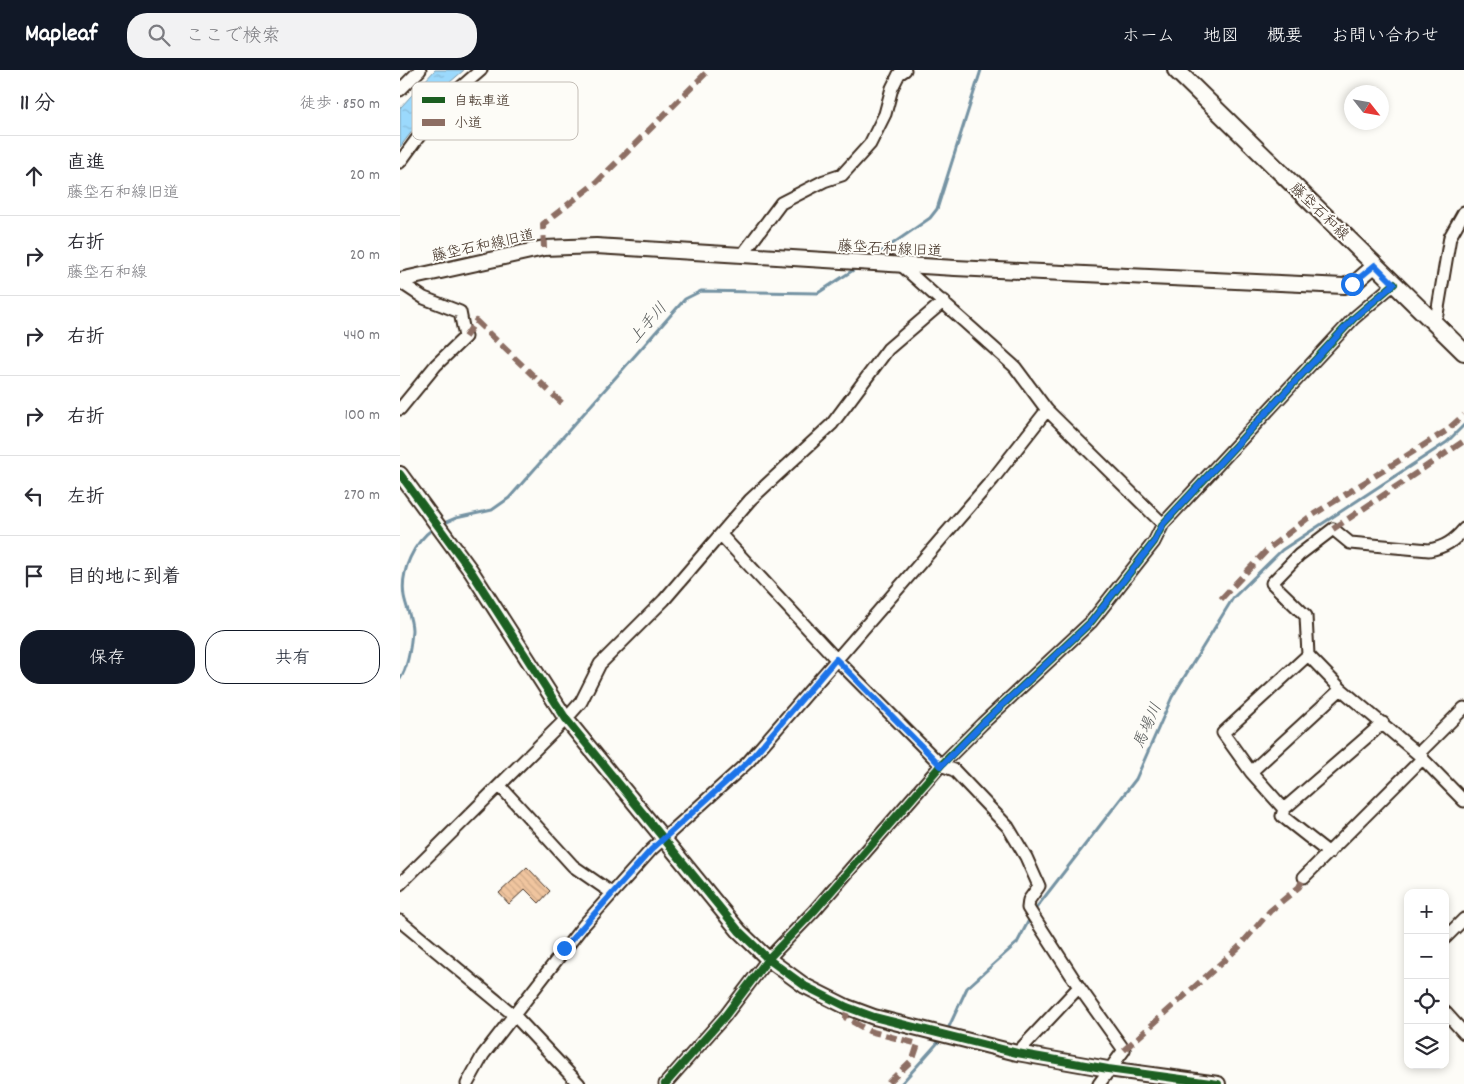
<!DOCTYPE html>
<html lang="ja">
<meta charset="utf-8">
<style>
:root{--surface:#fff;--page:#f2f2f3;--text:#2b2b33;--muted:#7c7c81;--line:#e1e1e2;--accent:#111827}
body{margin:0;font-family:Dekko,"Klee One",sans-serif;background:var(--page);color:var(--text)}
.controls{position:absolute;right:15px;bottom:15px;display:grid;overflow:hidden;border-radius:10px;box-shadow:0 2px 8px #0003}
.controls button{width:45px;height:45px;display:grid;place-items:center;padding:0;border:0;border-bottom:1px solid var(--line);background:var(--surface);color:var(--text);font:25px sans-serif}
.compass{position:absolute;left:944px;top:15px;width:45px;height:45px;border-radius:50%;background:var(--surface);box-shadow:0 2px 8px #0003;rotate:121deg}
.stop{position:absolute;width:15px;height:15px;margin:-11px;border:4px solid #1a73e8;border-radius:50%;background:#fff}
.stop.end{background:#1a73e8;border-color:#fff;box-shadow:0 1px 5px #0008}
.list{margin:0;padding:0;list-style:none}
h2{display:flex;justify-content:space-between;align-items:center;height:65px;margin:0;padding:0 20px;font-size:21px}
h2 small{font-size:16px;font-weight:400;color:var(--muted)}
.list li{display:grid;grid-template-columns:32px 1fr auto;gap:15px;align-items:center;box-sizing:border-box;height:80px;padding:0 20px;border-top:1px solid var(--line)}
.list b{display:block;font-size:19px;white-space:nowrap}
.list p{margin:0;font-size:16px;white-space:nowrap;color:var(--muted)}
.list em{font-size:16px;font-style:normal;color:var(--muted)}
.actions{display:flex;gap:10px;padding:15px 20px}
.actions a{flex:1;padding:11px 0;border:1px solid var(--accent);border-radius:20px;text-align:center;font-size:18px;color:var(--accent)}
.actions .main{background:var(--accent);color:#fff}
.icon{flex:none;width:28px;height:28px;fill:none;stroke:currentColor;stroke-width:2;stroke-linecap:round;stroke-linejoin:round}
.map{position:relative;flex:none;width:1064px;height:1014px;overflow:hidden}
header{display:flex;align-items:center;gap:30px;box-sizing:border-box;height:70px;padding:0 25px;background:var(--accent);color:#fff}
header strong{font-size:24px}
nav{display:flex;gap:28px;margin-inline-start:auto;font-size:18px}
.search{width:350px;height:45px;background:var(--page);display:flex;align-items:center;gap:12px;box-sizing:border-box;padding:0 18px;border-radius:20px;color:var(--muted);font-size:19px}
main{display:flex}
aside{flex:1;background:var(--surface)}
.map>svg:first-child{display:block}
</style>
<header>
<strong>Mapleaf</strong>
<div class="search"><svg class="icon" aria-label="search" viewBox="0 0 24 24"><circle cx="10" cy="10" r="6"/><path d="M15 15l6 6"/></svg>ここで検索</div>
<nav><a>ホーム</a><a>地図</a><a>概要</a><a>お問い合わせ</a></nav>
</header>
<main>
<aside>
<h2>11 分<small>徒歩 · 850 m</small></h2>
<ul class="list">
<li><svg class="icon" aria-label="ahead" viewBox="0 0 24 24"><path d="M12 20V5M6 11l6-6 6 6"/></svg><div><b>直進</b><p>藤垈石和線旧道</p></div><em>20 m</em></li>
<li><svg class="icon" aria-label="right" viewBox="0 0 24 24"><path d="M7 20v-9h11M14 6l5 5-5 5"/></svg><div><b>右折</b><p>藤垈石和線</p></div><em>20 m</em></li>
<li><svg class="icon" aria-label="right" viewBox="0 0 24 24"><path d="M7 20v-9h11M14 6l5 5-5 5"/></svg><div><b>右折</b></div><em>440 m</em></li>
<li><svg class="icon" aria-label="right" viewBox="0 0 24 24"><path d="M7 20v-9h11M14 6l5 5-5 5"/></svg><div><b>右折</b></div><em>100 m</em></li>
<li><svg class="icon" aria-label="left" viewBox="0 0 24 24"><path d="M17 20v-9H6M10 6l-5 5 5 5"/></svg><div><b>左折</b></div><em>270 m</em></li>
<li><svg class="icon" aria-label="arrive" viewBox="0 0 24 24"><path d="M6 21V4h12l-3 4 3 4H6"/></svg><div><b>目的地に到着</b></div></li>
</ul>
<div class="actions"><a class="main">保存</a><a>共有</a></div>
</aside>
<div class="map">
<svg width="1064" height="1014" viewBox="0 0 1064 1014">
<defs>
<pattern id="water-ripples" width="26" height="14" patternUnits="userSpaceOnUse" patternTransform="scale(1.25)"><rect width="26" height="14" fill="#9bd9fc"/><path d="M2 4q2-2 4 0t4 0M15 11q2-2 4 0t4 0" fill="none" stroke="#86bad8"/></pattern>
<pattern id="building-back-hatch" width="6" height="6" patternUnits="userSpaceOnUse" patternTransform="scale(1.25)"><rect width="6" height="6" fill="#f0c59f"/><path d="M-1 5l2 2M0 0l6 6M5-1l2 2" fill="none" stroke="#cfa988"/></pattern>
</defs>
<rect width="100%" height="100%" fill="#fdfcf7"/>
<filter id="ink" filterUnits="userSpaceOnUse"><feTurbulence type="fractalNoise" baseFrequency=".02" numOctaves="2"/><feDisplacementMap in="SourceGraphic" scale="10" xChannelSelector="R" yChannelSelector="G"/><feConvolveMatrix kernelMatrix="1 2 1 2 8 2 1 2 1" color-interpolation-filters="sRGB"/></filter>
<g filter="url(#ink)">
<path fill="url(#water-ripples)" stroke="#7593a3" d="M 35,0 L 64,0 L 49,13 L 0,77 L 0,38 Z"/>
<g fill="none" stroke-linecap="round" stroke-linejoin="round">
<path stroke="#7593a3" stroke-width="3" d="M 472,188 L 530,148 L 537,139 L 581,0
M 42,454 L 56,448 L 92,440 L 109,428 L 285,229 L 301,221 L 418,223 L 458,197
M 0,609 C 8,597 11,575 12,560 C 12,549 6,537 4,526 C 0,501 14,472 34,458
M 633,842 L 736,709 L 772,627 L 833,528 L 882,480 L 1047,372 L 1064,355
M 547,961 L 567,918 L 617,873 L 630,848
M 501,1014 L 542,968"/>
</g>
<path fill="url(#building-back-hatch)" stroke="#3b2a1e" d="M 127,797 L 150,821 L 139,833 L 125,819 L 109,834 L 99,823 Z"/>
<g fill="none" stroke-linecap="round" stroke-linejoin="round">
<defs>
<path id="minor" d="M 0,20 L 20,0
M 0,92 L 44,32 L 81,0
M 342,185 L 381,133 L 424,111 L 442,105 L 470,74 L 485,44 L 492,18 L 499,4 L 505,0
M 501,195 L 615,297 L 647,340 L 763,454
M 0,212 L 24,228 L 60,242 L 65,267 L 36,295 L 0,339
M 1031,250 L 1037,244 L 1050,167 L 1064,142
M 1064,459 C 1054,471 1045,477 1029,480 L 950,473 L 933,459 L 899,485 L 872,513 L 906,546 L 908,585 L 941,619 L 1018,684 L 1064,731
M 321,465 L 436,589 L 541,695 L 554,700 L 608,757 L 626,787 L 639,816 L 629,830 L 628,838 L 679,917 L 724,980 L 699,1014
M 1018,684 L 1064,638
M 851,702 L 941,619
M 100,716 L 173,796 L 212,823
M 884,739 L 851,702 L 823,663 L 908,585
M 929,783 L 882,746 L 884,739 L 983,653
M 904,807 L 1023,688
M 0,814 L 166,649 L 181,632 L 200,594 L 264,530 L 350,430 L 432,354 L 488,279 L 544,231
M 0,851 L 115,946 L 179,1014
M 1045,868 L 1064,849
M 1045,942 L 1064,963
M 617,983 L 679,917
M 67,1014 L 83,985 L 183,856 L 251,780 L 348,692 L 593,409 L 647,340
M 265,1014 L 325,946 L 368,889 L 414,841 L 541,695 L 582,654 L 691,552 L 754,472 L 763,454 L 954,248 L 994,214"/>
<path id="tertiary" d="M 0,210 L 144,178 L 196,176 L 555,198 L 944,216 L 957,211 L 975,195
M 0,404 L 71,501 L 166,649 L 339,861 L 368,889 L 405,916 L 447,937 L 474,947 L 617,983 L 708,999 L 818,1014"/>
<path id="secondary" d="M 776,0 L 1064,282"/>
</defs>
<use href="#minor" stroke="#3b2a1e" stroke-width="15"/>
<use href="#tertiary" stroke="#3b2a1e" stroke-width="18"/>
<use href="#secondary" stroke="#3b2a1e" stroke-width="20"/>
<use href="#minor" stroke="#fdfcf7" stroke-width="11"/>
<use href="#tertiary" stroke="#fdfcf7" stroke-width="14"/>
<use href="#secondary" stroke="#fdfcf7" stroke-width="16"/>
<path stroke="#8d6e63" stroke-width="6" stroke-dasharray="12 6" stroke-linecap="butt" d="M 144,178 L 143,154 L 197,112 L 309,0
M 65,267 L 76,251 L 166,337
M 933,459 L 1064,371
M 821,529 L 868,479 L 908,448 L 1046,361 L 1064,345
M 447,937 L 446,948 L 469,961 L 518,974 L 513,989 L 487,1014
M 724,980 L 839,877 L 870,841 L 899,817 L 904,807"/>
<defs>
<path id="cycleway" d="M 0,404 L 71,501 L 166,649 L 339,861 L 368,889 L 405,916 L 447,937 L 474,947 L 617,983 L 708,999 L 818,1014
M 265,1014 L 325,946 L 368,889 L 414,841 L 541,695 L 582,654 L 691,552 L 754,472 L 763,454 L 954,248 L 994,214"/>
</defs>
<use href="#cycleway" stroke="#fdfcf7" stroke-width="11"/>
<use href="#cycleway" stroke="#1b5e20" stroke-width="8"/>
</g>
</g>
<g fill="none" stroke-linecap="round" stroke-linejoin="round" filter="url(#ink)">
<path stroke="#1a73e8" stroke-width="6" d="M 164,878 L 251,780 L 348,692 L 436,589 L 541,696 L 582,654 L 691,552 L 754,472 L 763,454 L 954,248 L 994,214 L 975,195 L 952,214"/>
</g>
<g text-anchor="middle" stroke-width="4" stroke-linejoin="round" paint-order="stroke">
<g font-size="15" fill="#3b2a1e" stroke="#fdfcf7">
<text transform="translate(920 141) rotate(44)" y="5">藤垈石和線</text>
<text transform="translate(83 175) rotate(-12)" y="5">藤垈石和線旧道</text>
<text transform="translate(490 178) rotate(3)" y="5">藤垈石和線旧道</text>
</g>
<g font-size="16" font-style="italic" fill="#535656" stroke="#fdfcf7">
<text transform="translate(247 252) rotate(-49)" y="6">上手川</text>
<text transform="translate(746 655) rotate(-66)" y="6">馬場川</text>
</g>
</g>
<rect x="12" y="12" width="166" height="58" rx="8" fill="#fdfcf7" stroke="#c3bdb6" stroke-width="1"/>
<rect x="22" y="27" width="23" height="6" fill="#1b5e20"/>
<rect x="22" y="49" width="23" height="7" fill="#8d6e63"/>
<g font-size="14" fill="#3b2a1e">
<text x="54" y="35">自転車道</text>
<text x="54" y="57">小道</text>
</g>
</svg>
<div class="controls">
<button>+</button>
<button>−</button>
<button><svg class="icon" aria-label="locate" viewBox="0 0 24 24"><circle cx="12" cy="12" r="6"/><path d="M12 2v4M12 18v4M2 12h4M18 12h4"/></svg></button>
<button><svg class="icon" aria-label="layers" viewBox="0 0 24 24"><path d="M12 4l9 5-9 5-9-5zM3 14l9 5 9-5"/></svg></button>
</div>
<svg class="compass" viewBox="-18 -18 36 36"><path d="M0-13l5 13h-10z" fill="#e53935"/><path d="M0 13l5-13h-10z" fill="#7c7c81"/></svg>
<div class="stop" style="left:952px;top:214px"></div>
<div class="stop end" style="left:164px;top:878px"></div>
</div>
</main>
